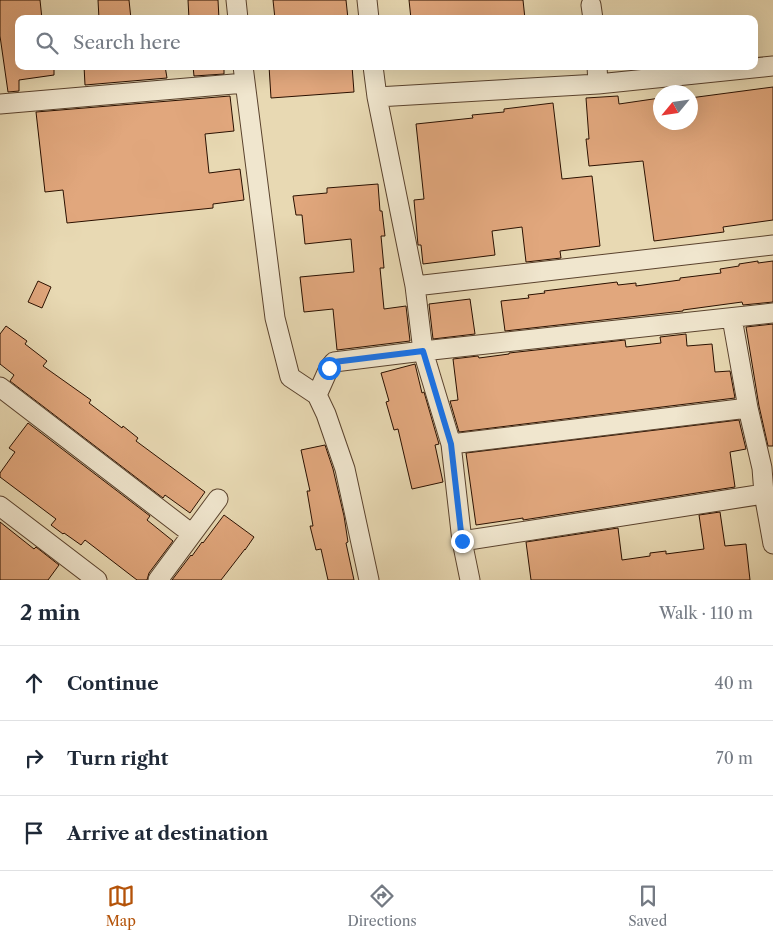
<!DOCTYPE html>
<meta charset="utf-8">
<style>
:root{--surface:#fff;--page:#f2f2f3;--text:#1f2937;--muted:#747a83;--line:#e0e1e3;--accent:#b45309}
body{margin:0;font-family:"Libre Caslon Text",serif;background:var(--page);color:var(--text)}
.compass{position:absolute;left:653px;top:85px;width:45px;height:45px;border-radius:50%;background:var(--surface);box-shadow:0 5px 20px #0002;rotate:241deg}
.stop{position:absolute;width:15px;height:15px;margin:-11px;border:4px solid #1a73e8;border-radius:50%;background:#fff}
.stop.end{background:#1a73e8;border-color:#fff;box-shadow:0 1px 5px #0008}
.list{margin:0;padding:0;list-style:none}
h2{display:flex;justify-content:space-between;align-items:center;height:65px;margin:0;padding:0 20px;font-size:21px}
h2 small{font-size:16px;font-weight:400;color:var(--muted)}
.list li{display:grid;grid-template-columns:32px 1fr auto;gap:15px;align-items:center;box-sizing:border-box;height:75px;padding:0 20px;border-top:1px solid var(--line)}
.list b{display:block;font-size:19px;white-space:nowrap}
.list em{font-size:16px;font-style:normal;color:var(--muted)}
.icon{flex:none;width:28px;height:28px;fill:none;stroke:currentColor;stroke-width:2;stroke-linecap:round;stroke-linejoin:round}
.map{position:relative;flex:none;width:773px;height:580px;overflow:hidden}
.search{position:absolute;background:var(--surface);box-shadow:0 5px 20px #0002;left:15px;right:15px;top:15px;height:55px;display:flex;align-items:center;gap:12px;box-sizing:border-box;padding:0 18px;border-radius:10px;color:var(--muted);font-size:19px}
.sheet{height:290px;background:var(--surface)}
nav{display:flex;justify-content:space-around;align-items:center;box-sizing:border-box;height:70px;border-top:1px solid var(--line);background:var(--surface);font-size:14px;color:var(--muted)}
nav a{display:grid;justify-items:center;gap:2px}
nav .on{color:var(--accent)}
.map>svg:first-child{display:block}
</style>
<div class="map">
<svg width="773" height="580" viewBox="0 0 773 580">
<rect width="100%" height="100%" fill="#e8d9b3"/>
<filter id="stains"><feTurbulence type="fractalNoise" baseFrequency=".004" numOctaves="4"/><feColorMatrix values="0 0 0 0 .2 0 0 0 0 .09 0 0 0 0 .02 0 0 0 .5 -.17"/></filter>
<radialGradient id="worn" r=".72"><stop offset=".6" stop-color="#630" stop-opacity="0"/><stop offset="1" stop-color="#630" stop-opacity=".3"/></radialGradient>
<path fill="#e1a77d" stroke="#2a1000" d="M 0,0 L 40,0 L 42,19 L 19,19 L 19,66 L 54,66 L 54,75 L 19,80 L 19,91 L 8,92 L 0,36 Z
M 98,0 L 129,0 L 131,19 L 99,19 Z
M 188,0 L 218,0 L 219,19 L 189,19 Z
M 273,0 L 346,0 L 348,19 L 275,19 Z
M 409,0 L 523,0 L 525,19 L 411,19 Z
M 84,66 L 165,66 L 167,78 L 85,85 Z
M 193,66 L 224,66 L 224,74 L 194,76 Z
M 269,66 L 352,66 L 354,92 L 271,98 Z
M 773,87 L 773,220 L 723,227 L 724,232 L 654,241 L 643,161 L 589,166 L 586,139 L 589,139 L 586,98 L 618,96 L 619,104 L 660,98 L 660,122 L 690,122 L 690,98 Z
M 230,96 L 234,131 L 205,134 L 209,173 L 240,169 L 244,200 L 213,204 L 213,208 L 67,223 L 63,190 L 45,192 L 36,112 Z
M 553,103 L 562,179 L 592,176 L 600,246 L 560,251 L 561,258 L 526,262 L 522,227 L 492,231 L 495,255 L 423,264 L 421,245 L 418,245 L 414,200 L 424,199 L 416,124 L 473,118 L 472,115 L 504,112 L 504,109 Z
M 378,184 L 380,211 L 382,211 L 385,236 L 381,236 L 384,268 L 380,268 L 384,309 L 406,306 L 410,341 L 337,350 L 333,309 L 304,312 L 300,277 L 354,272 L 351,239 L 305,244 L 302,215 L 296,215 L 293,196 L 327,193 L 327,188 Z
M 758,261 L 758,263 L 773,261 L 773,302 L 743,305 L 742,302 L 683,310 L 683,311 L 505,331 L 501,301 L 529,298 L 528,295 L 545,293 L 544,291 L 617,282 L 618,285 L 636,283 L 636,286 L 680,280 L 680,278 L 721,273 L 720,269 L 739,266 L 739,264 Z
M 38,281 L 51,287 L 42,308 L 28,302 Z
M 470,299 L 475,334 L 433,339 L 429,304 Z
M 773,324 L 773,446 L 768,446 L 759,406 L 746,327 Z
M 6,326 L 27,341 L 25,344 L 47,361 L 43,366 L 91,400 L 89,403 L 122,428 L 123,426 L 138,438 L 136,441 L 205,492 L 190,513 L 165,495 L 163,498 L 10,381 L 14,375 L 0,364 L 0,334 Z
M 686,334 L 687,346 L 712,344 L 715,372 L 730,371 L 735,398 L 459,432 L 450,401 L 458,400 L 453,359 L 478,356 L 479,358 L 509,354 L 509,353 L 625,340 L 626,347 L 661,343 L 660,337 Z
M 415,364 L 422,393 L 424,392 L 439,444 L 435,445 L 443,482 L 412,489 L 398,429 L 394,430 L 386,402 L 389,401 L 381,373 Z
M 739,420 L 746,449 L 730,452 L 735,487 L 523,520 L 523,518 L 476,525 L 466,453 Z
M 28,423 L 150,516 L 147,520 L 173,541 L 149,573 L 147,580 L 137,580 L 85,540 L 81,545 L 64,533 L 63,534 L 51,525 L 56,519 L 0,477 L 0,473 L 15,452 L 9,448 Z
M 325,445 L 333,469 L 337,486 L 344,516 L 348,542 L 346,543 L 354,580 L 328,580 L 321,549 L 316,550 L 310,526 L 313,526 L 307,491 L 310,491 L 301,450 Z
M 720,512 L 725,546 L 746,544 L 750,580 L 531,580 L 526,542 L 618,528 L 622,560 L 650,556 L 650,553 L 666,551 L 666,554 L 704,549 L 699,515 Z
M 224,515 L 254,537 L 245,550 L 245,549 L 221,580 L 172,580 L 191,555 L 192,556 L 202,542 L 203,543 Z
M 0,522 L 34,549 L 36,547 L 59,565 L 48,580 L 0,580 Z"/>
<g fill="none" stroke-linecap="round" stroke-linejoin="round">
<defs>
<path id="minor" d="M 236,0 L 238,19
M 367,0 L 369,19
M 591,5 L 593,19
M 243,66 L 275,318 L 290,377 L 317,395 L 326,414 L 345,469 L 369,580
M 373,66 L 377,97 L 415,286 L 423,351 L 451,444 L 462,541 L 470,580
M 597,66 L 598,84
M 377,97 L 598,84 L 773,66
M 0,104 L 245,83
M 415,286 L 773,245
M 732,318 L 748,408 L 762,468 L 764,494 L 773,544
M 0,387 L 192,534
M 317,395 L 329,368 L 334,362 L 423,351 L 773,313
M 451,444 L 748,408
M 0,506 L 97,580
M 462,541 L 764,494
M 158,580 L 218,499"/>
</defs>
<use href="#minor" stroke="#5a422d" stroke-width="21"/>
<use href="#minor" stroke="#f0e6ce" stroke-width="19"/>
</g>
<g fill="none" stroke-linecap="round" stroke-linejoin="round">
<path stroke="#1a73e8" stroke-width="6" d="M 329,368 L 334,362 L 423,351 L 451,444 L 462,541"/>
</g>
<rect width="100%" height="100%" filter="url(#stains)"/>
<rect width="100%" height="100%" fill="url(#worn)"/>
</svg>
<svg class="compass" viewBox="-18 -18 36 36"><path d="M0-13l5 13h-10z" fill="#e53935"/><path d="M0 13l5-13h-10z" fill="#747a83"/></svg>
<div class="stop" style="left:329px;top:368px"></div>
<div class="stop end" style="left:462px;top:541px"></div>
<div class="search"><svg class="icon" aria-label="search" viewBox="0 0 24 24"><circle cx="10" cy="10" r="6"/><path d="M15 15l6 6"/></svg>Search here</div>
</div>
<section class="sheet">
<h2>2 min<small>Walk · 110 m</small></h2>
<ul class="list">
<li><svg class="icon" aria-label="ahead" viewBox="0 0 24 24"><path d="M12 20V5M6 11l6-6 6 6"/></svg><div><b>Continue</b></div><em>40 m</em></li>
<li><svg class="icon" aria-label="right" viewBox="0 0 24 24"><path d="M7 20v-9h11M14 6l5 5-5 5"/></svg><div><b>Turn right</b></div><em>70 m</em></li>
<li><svg class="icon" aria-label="arrive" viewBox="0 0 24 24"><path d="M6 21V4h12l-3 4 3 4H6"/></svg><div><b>Arrive at destination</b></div></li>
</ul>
</section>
<nav>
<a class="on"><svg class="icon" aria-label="map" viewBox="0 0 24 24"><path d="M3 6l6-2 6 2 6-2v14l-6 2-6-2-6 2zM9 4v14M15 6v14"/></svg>Map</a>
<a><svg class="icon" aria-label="directions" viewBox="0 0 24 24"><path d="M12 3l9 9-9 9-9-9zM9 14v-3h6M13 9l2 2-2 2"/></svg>Directions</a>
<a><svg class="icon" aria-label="saved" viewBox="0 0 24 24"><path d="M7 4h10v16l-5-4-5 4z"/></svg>Saved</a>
</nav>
